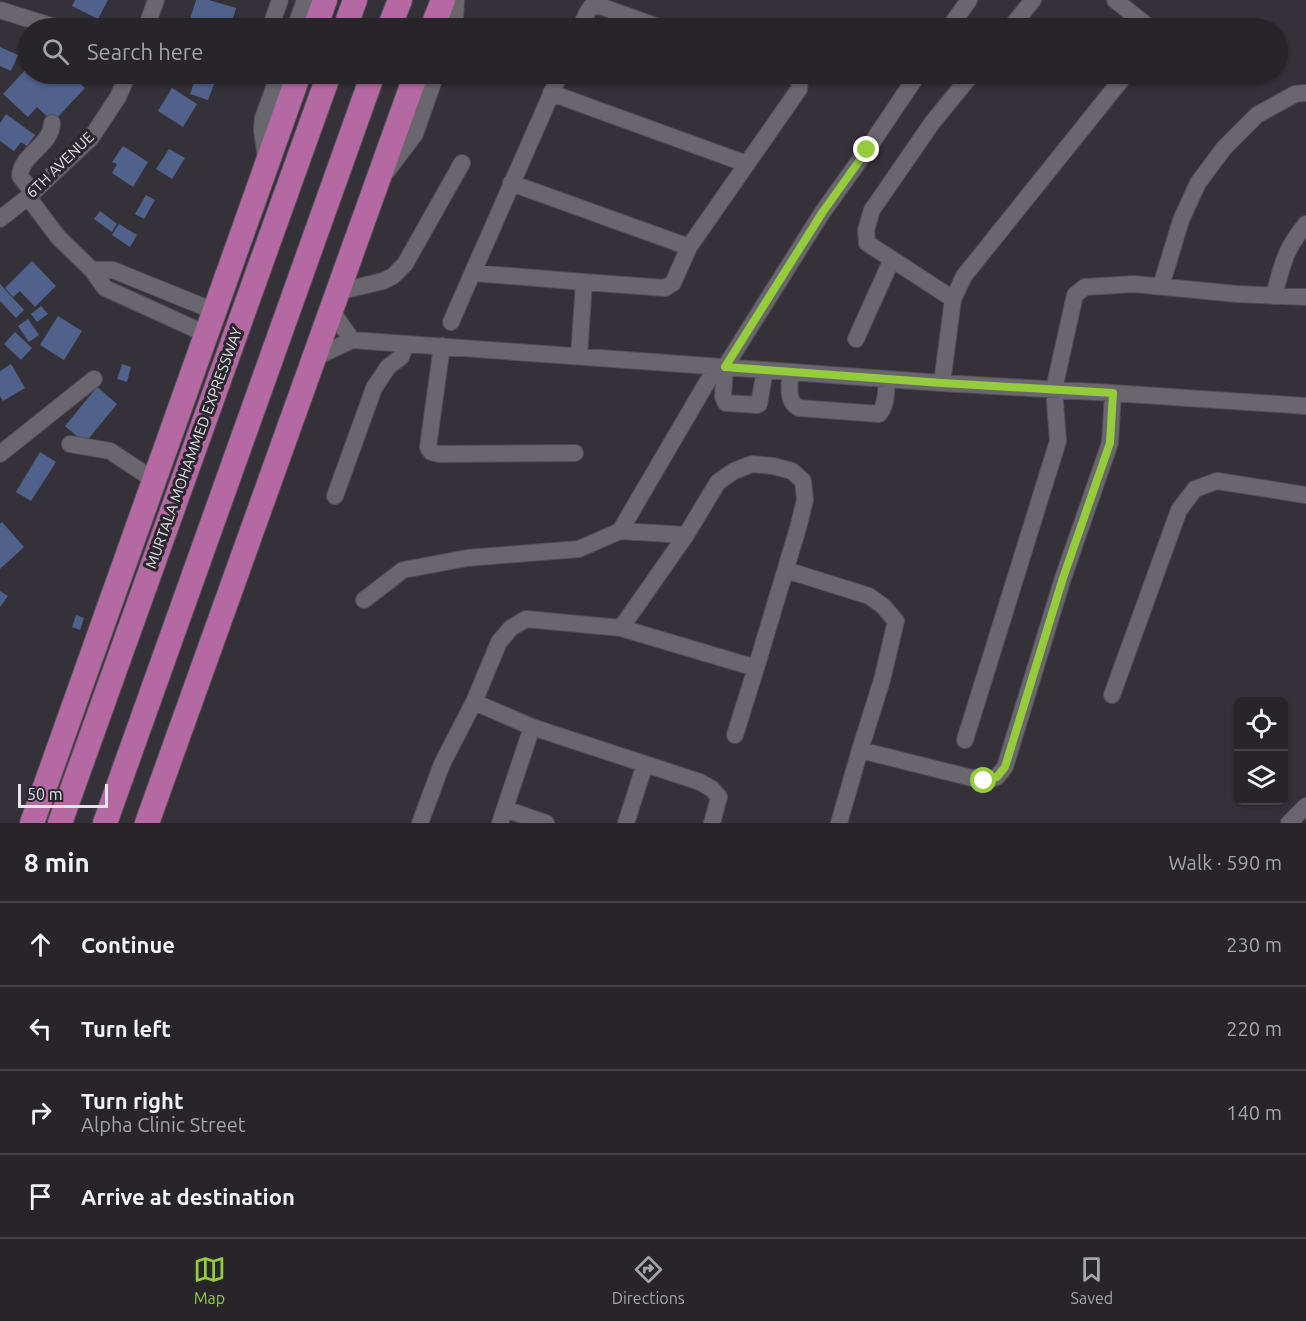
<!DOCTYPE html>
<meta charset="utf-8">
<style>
:root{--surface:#27252a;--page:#2f2d32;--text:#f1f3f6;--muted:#a4a5a8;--line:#434247;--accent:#94cc3c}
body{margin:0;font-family:Ubuntu,sans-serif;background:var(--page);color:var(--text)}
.controls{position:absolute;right:18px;bottom:18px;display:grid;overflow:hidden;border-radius:9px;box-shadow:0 2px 4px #0004}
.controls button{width:54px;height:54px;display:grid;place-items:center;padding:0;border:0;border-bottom:2px solid var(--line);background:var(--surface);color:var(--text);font:30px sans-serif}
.scale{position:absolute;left:18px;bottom:15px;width:90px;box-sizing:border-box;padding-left:6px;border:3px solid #e5e4e8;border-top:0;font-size:16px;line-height:21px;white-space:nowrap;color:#e5e4e8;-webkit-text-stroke:4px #2a272e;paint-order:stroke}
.stop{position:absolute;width:18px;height:18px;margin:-14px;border:4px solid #94cc3c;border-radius:50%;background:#fff}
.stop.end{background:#94cc3c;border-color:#fff;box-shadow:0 2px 6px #0008}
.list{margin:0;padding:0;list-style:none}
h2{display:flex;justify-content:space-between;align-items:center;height:78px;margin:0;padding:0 24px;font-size:26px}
h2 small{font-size:20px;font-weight:400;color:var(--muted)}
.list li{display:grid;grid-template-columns:39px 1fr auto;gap:18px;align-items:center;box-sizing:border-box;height:84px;padding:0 24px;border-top:2px solid var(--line)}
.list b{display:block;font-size:22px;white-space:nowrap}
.list p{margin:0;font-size:20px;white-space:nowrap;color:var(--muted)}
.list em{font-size:20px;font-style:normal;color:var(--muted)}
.icon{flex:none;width:33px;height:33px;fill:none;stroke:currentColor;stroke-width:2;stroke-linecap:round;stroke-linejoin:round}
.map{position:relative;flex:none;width:1306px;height:823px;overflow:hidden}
.search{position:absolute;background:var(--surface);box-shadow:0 2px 4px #0004;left:18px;right:18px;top:18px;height:66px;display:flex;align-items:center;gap:15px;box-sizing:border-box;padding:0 21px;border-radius:33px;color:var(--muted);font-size:22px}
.sheet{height:414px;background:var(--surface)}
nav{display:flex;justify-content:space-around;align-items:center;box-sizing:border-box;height:84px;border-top:2px solid var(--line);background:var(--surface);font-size:16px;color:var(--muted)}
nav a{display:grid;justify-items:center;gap:3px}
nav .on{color:var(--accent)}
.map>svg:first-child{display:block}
</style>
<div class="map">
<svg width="1306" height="823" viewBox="0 0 1306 823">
<rect width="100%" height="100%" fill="#343138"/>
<path fill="#50628c" d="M 75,0 L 108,0 L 98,19 L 72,6 Z
M 196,0 L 209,0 L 236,8 L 230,28 L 221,28 L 190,19 Z
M 0,47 L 18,55 L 11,71 L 0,66 Z
M 28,67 L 28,74 L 69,74 L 85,88 L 53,122 L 37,107 L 28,117 L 3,94 Z
M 197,74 L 201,74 L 216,79 L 208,100 L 190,94 Z
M 172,88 L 197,104 L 183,127 L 158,111 Z
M 6,114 L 35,135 L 27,146 L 21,142 L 14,151 L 0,141 L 0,123 Z
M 123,146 L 148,162 L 133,187 L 112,173 L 117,164 L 112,162 Z
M 169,149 L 185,158 L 172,179 L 156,169 Z
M 146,195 L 155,200 L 144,219 L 135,214 Z
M 100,211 L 117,224 L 112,232 L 94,219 Z
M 119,224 L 137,235 L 130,247 L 112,235 Z
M 32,261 L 56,286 L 35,307 L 20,291 L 13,297 L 5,288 Z
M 0,284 L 24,310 L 16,318 L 0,301 Z
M 41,306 L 48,314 L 37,322 L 31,314 Z
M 58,316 L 82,331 L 64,360 L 40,345 Z
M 28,319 L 39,335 L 29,342 L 18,326 Z
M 15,332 L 32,348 L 21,360 L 4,344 Z
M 11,364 L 25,388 L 3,401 L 0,396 L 0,371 Z
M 122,364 L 131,367 L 127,382 L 117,379 Z
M 97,387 L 117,404 L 85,443 L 65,426 Z
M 40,452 L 56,462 L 31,501 L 16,492 Z
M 2,522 L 24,547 L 0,569 L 0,524 Z
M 0,591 L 8,596 L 0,607 Z
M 76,615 L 84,618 L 80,630 L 72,627 Z"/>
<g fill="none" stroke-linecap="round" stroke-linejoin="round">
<defs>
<path id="minor" d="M 1115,0 L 1150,28
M 0,10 L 58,28
M 146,28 L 156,0
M 270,28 L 280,0
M 295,28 L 305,0
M 452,28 L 455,19 L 456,0
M 580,28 L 587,13 L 591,7 L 600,6 L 661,28
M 949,28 L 969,0
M 1010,28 L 1033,0
M 551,93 L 747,164
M 266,159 L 262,130 L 263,118 L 279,74
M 387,171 L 403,150 L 415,134 L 436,74
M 511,183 L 689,247 L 673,283 L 665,288 L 584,282 L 579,356
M 33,193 L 20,176 C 21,154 52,145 52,123
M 28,197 L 58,237 L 92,270 L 105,288 L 206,334
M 0,219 L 28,197 L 91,138 L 118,97 L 128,74
M 689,247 L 799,89 L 800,81 L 794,76 L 786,74
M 92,270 L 113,270 L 214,311
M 473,273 L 584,282
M 1161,286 L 1181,220 L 1198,183 L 1224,148 L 1257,115 L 1295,94 L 1306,93
M 337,292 L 383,281 L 393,276 L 405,264 L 462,163
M 1274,296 C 1282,265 1285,249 1306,224
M 953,299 L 867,243 L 866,230 L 872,210 L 932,123 L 972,74
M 331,310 L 352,340
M 451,322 L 560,74
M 856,339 L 892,259
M 442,346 L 428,447 L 431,452 L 439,454 L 575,453
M 312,359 L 352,340 L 942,383 L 1113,393 L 1306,406
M 765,370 L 759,404 L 757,405 L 726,403 L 723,397 L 725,367 L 822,213 L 867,150 L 918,74
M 790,372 C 790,385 786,402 799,408 L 879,414 C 887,405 886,390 887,379
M 942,383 L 953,299 L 964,276 L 1126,74
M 70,444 L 110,451 L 154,480
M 0,454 L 94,379
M 335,496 L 374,388 L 388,367 L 401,357 L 406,344
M 620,531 L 716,367
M 786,570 L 869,596 L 883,606 L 896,621 L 882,680 L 860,750 L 839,823
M 364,600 L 403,570 L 467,558 L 579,549 L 620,531 L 686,535 L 718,482 L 734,471 L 752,464 L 773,466 L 792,471 L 803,481 L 805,500 L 798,528 L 756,668 L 735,735
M 621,628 L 686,535
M 1112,695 L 1179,510 L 1195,489 L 1217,481 L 1306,495
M 474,702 L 532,727 L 700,782 L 712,789 L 719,797 L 712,823
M 965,740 L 1058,441 L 1054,389 L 1075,295 L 1085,287 L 1134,284 L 1237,294 L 1306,297
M 860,750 L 984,781 L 997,777 L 1005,767 L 1063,578 L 1110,443 L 1113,393
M 505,809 L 546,823
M 420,823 L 442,764 L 474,702 L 499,642 L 511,628 L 526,619 L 621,628 L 756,668
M 500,823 L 532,727
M 626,823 L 645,764
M 1289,823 L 1306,806"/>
<path id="highway" d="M 315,28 L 325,0
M 345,28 L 355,0
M 389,28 L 400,0
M 432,28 L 443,0
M 32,823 L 299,74
M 60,823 L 329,74
M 105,823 L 373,74
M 147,823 L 416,74"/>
</defs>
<use href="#minor" stroke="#504e54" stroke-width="18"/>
<use href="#highway" stroke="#504e54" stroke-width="26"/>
<use href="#minor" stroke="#69666e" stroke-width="16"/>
<use href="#highway" stroke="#b469a3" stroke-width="24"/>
</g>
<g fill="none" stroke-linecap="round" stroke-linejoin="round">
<path stroke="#94cc3c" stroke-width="8" d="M 867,150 L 822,213 L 725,367 L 942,383 L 1113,393 L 1110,443 L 1063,578 L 1005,767 L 997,777 L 984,781"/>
</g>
<g text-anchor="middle" stroke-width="6" stroke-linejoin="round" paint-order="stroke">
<g font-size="15" fill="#e5e4e8" stroke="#2a272e">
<text transform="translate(60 165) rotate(-44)" y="5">6TH AVENUE</text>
<text transform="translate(194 448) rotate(-70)" y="5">MURTALA MOHAMMED EXPRESSWAY</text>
</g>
</g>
</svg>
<div class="controls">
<button><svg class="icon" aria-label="locate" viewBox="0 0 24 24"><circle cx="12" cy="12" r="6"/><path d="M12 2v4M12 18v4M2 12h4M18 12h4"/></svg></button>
<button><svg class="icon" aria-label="layers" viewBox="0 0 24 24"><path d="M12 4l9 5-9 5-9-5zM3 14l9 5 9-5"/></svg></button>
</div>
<div class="scale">50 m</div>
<div class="stop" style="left:984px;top:781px"></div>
<div class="stop end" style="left:867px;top:150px"></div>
<div class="search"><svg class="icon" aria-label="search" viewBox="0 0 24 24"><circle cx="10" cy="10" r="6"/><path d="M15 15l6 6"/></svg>Search here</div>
</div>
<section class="sheet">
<h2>8 min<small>Walk · 590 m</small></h2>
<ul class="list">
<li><svg class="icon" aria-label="ahead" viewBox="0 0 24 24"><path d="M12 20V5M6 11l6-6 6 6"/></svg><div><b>Continue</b></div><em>230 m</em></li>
<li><svg class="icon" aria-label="left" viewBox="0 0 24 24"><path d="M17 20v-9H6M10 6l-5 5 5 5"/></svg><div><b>Turn left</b></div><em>220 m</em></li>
<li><svg class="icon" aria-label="right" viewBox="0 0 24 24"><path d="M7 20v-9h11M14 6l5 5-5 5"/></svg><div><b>Turn right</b><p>Alpha Clinic Street</p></div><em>140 m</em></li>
<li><svg class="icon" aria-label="arrive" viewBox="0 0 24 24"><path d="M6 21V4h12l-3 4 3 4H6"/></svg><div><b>Arrive at destination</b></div></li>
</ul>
</section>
<nav>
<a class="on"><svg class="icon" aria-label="map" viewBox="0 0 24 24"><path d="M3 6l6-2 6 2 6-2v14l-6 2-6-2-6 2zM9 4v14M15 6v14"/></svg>Map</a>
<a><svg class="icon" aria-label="directions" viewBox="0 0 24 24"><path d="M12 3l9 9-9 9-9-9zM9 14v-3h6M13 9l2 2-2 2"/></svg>Directions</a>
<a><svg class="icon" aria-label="saved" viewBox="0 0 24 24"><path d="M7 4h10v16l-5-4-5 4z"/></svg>Saved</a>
</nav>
